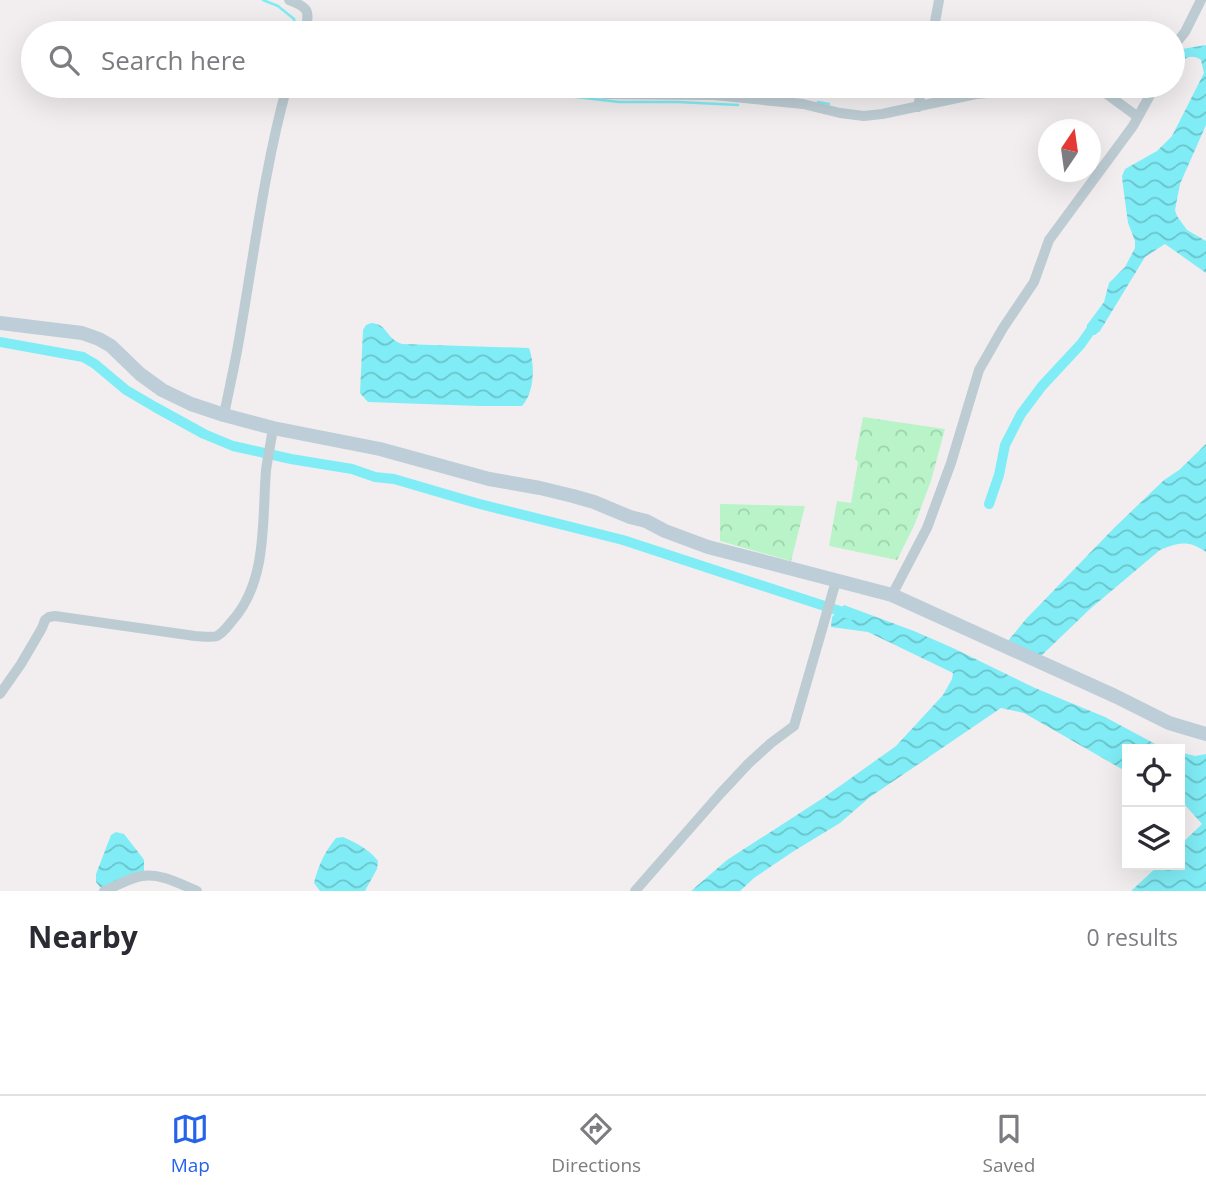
<!DOCTYPE html>
<style>
:root{--surface:#fff;--page:#f2f2f3;--text:#2b2b33;--muted:#7c7c81;--line:#e1e1e2;--accent:#2563eb}
body{margin:0;font-family:"Open Sans",sans-serif;background:var(--page);color:var(--text)}
.controls{position:absolute;right:21px;bottom:21px;display:grid;overflow:hidden;border-radius:0px;box-shadow:0 7px 28px #0002}
.controls button{width:63px;height:63px;display:grid;place-items:center;padding:0;border:0;border-bottom:2px solid var(--line);background:var(--surface);color:var(--text);font:35px sans-serif}
.compass{position:absolute;left:1038px;top:119px;width:63px;height:63px;border-radius:50%;background:var(--surface);box-shadow:0 7px 28px #0002;rotate:13deg}
.list{margin:0;padding:0;list-style:none}
h2{display:flex;justify-content:space-between;align-items:center;height:91px;margin:0;padding:0 28px;font-size:30px}
h2 small{font-size:23px;font-weight:400;color:var(--muted)}
.icon{flex:none;width:38px;height:38px;fill:none;stroke:currentColor;stroke-width:2;stroke-linecap:round;stroke-linejoin:round}
.map{position:relative;flex:none;width:1206px;height:891px;overflow:hidden}
.search{position:absolute;background:var(--surface);box-shadow:0 7px 28px #0002;left:21px;right:21px;top:21px;height:77px;display:flex;align-items:center;gap:18px;box-sizing:border-box;padding:0 24px;border-radius:38px;color:var(--muted);font-size:26px}
.sheet{height:203px;background:var(--surface)}
nav{display:flex;justify-content:space-around;align-items:center;box-sizing:border-box;height:98px;border-top:2px solid var(--line);background:var(--surface);font-size:19px;color:var(--muted)}
nav a{display:grid;justify-items:center;gap:4px}
nav .on{color:var(--accent)}
.map>svg:first-child{display:block}
</style>
<div class="map">
<svg width="1206" height="891" viewBox="0 0 1206 891">
<defs>
<pattern id="forest-crowns" width="20" height="18" patternUnits="userSpaceOnUse" patternTransform="scale(1.75)"><rect width="20" height="18" fill="#b8f4c7"/><path d="M2 6a3 3 0 1 1 6 0M12 15a3 3 0 1 1 6 0" fill="none" stroke="#9fd3ad"/></pattern>
<pattern id="water-waves" width="16" height="10" patternUnits="userSpaceOnUse" patternTransform="scale(1.75)"><rect width="16" height="10" fill="#80edf6"/><path d="M0 5q4-4 8 0t8 0" fill="none" stroke="#6ac3ca"/></pattern>
</defs>
<rect width="100%" height="100%" fill="#f2eeef"/>
<path fill="url(#forest-crowns)" d="M 863,417 L 945,429 L 931,481 L 914,526 L 897,560 L 829,546 L 837,501 L 851,503 L 858,462 L 855,459 Z
M 720,504 L 805,506 L 791,561 L 720,541 Z"/>
<path fill="url(#water-waves)" d="M 1206,45 L 1206,125 L 1180,184 L 1175,210 L 1177,216 L 1187,230 L 1206,241 L 1206,273 L 1165,244 L 1145,257 L 1100,331 L 1095,335 L 1087,333 L 1087,325 L 1104,302 L 1109,283 L 1125,267 L 1135,248 L 1135,241 L 1128,223 L 1123,186 L 1122,176 L 1125,169 L 1157,151 L 1172,136 L 1204,73 L 1201,60 C 1191,53 1183,58 1178,68 L 1174,65 L 1176,53 L 1182,49 Z
M 371,323 C 388,324 385,338 402,344 L 529,348 C 535,364 535,392 522,406 L 479,406 L 368,402 L 360,393 L 363,330 L 366,325 Z
M 1206,444 L 1206,552 C 1189,540 1179,542 1160,550 L 1090,609 L 1041,656 L 1008,641 L 1026,619 L 1114,528 L 1164,480 L 1179,470 Z
M 844,605 L 914,631 L 953,648 L 1035,688 L 1105,717 L 1159,746 L 1170,749 L 1127,749 L 1127,772 L 1024,713 L 1001,708 L 870,797 L 840,823 L 794,851 L 754,878 L 740,891 L 691,891 L 727,860 L 823,798 L 896,746 L 943,695 L 952,679 L 953,673 L 868,632 L 831,627 L 832,617 Z
M 1180,752 L 1195,756 L 1206,754 L 1206,891 L 1131,891 L 1159,865 L 1180,865 L 1180,845 L 1202,824 L 1185,805 L 1180,802 Z
M 116,832 L 124,834 L 142,857 L 144,860 L 144,871 L 103,888 L 100,887 L 96,882 L 96,874 L 111,835 Z
M 343,837 C 356,843 369,849 378,861 L 377,869 L 365,891 L 320,891 L 314,883 C 318,866 325,851 336,838 Z"/>
<g fill="none" stroke-linecap="round" stroke-linejoin="round">
<path stroke="#80edf6" stroke-width="2.5" d="M 263,0 L 278,6 L 294,19 L 296,33
M 482,86 L 619,102 L 678,102 L 738,105
M 603,86 L 711,90
M 728,91 L 781,97
M 818,102 L 829,104"/>
<path stroke="#80edf6" stroke-width="10" d="M 0,342 L 83,357 L 95,364 L 126,390 L 155,407 L 204,434 L 233,446 L 291,459 L 352,469 L 375,477 L 394,479 L 476,503 L 623,540 L 852,615
M 989,504 L 999,475 L 1005,445 L 1021,414 L 1042,386 L 1081,344 L 1095,324"/>
<path stroke="#bdccd3" stroke-width="10" d="M 289,0 C 311,8 309,12 305,33
M 933,33 L 939,0
M 1173,47 L 1185,32 L 1201,0
M 533,86 L 606,94 L 714,95 L 803,104 L 840,113 L 864,116 L 882,114 L 976,94 L 1031,89 L 1087,88 L 1104,92 L 1138,117
M 918,107 L 922,86
M 224,415 C 228,394 233,373 237,351 C 253,263 263,173 287,86
M 892,595 L 927,528 L 951,463 L 979,370 L 1003,328 L 1034,282 L 1049,240 L 1133,126 L 1155,86
M 0,694 L 21,664 L 42,628 L 45,620 L 49,617 L 55,616 L 195,636 C 201,636 211,638 217,636 C 223,633 228,626 232,621 C 268,581 262,520 266,470 C 268,456 271,442 273,428
M 104,891 C 117,886 129,878 142,876 C 161,873 180,884 197,891
M 635,891 L 720,794 L 748,764 L 771,743 L 794,726 L 836,581"/>
<path stroke="#bdced8" stroke-width="14" d="M 0,323 L 82,333 L 99,339 L 111,346 L 140,374 L 162,390 L 191,404 L 224,415 L 273,428 L 380,449 L 489,479 L 540,488 L 573,496 L 594,502 L 630,517 L 646,521 L 665,531 L 708,547 L 892,595 L 1115,696 L 1169,723 L 1206,734"/>
</g>
</svg>
<div class="controls">
<button><svg class="icon" aria-label="locate" viewBox="0 0 24 24"><circle cx="12" cy="12" r="6"/><path d="M12 2v4M12 18v4M2 12h4M18 12h4"/></svg></button>
<button><svg class="icon" aria-label="layers" viewBox="0 0 24 24"><path d="M12 4l9 5-9 5-9-5zM3 14l9 5 9-5"/></svg></button>
</div>
<svg class="compass" viewBox="-18 -18 36 36"><path d="M0-13l5 13h-10z" fill="#e53935"/><path d="M0 13l5-13h-10z" fill="#7c7c81"/></svg>
<div class="search"><svg class="icon" aria-label="search" viewBox="0 0 24 24"><circle cx="10" cy="10" r="6"/><path d="M15 15l6 6"/></svg>Search here</div>
</div>
<section class="sheet">
<h2>Nearby<small>0 results</small></h2>
<ul class="list">
</ul>
</section>
<nav>
<a class="on"><svg class="icon" aria-label="map" viewBox="0 0 24 24"><path d="M3 6l6-2 6 2 6-2v14l-6 2-6-2-6 2zM9 4v14M15 6v14"/></svg>Map</a>
<a><svg class="icon" aria-label="directions" viewBox="0 0 24 24"><path d="M12 3l9 9-9 9-9-9zM9 14v-3h6M13 9l2 2-2 2"/></svg>Directions</a>
<a><svg class="icon" aria-label="saved" viewBox="0 0 24 24"><path d="M7 4h10v16l-5-4-5 4z"/></svg>Saved</a>
</nav>
